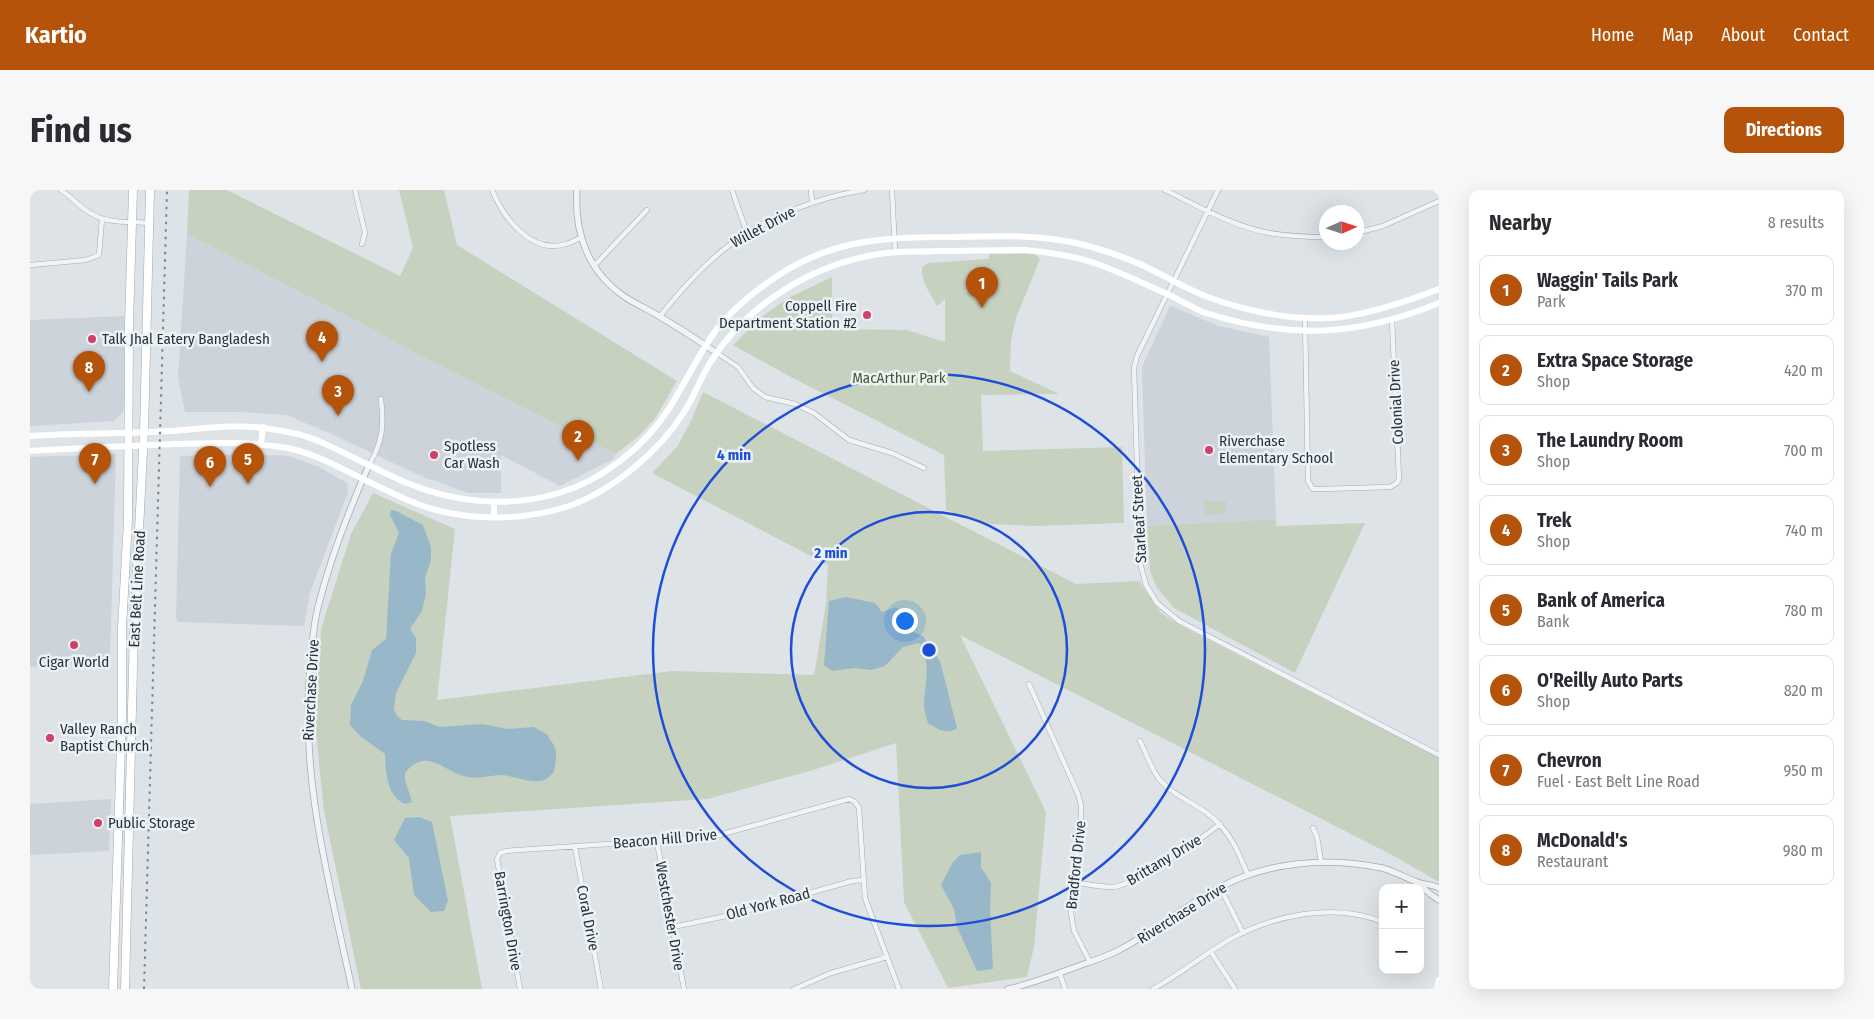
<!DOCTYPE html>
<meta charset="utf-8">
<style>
:root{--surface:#fff;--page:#f7f7f7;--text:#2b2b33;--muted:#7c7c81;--line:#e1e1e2;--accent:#b45309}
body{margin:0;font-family:"Fira Sans Condensed",sans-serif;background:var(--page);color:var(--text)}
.controls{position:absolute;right:15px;bottom:15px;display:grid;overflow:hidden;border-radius:10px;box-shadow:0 5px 20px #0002}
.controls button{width:45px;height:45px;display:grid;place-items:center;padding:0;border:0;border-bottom:1px solid var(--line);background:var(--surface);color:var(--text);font:25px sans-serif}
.compass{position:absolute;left:1289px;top:15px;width:45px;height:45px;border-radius:50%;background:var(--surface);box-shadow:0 5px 20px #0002;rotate:87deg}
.you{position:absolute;left:874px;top:430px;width:18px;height:18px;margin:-12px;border:4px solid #fff;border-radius:50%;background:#1a73e8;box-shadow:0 0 0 8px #1a73e833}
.badge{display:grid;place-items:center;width:32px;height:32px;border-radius:50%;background:var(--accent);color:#fff;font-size:16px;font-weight:700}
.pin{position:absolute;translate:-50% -41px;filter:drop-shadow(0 1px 2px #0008)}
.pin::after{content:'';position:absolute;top:26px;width:18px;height:15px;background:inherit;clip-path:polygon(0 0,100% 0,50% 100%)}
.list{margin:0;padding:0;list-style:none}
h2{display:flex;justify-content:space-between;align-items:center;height:65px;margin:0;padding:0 20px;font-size:21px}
h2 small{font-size:16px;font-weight:400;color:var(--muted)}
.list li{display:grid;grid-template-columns:32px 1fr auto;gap:15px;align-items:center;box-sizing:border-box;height:70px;margin:0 10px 10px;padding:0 10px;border:1px solid var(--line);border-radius:10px}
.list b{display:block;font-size:19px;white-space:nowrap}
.list p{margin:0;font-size:16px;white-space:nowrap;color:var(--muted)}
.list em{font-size:16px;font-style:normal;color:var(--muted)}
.map{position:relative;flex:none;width:1409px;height:799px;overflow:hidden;border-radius:10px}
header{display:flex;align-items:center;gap:30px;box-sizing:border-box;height:70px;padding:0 25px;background:var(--accent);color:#fff}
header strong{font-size:24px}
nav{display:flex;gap:28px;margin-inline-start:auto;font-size:18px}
.intro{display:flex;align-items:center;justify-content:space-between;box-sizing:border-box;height:120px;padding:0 30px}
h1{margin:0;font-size:35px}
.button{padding:12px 22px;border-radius:10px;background:var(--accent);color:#fff;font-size:18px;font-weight:700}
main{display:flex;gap:30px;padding:0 30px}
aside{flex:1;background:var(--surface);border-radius:10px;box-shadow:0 5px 20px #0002}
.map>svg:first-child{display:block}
</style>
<header>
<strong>Kartio</strong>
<nav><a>Home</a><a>Map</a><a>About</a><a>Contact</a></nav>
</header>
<div class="intro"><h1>Find us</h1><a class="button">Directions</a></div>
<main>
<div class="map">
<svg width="1409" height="799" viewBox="0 0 1409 799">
<rect width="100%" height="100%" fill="#dee3e8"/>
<path fill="#ccd3da" d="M 157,44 L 344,140 L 377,159 L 586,264 L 583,269 L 530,296 L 471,265 L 471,303 L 438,303 L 391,286 L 297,242 L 256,225 L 209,222 L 155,222 L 148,187 Z
M 1140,116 L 1189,136 L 1239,147 L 1246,329 L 1117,336 L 1112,177 Z
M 94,126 L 94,221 L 84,231 L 0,236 L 0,130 Z
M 86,264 L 80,470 L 0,477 L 0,267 Z
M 216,264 L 259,266 L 289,277 L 317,293 L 318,302 L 280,403 L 274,436 L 148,432 L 146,428 L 150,266 Z
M 81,609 L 79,661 L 0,665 L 0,614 Z"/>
<path fill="#c6d2bf" d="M 159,0 L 197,0 L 370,86 L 383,58 L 369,0 L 414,0 L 427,55 L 647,191 L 626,227 L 609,246 L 586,264 L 377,159 L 344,140 L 157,44 Z
M 960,64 L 1005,64 L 1010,69 L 986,128 L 981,151 L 980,181 L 1029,204 L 951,205 L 953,261 L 1092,257 L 1094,333 L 1004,336 L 957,334 L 916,320 L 914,265 L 757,185 L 703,155 L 729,129 L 758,108 L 802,87 L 802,139 L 877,140 L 915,152 L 915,109 L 907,116 C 900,102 891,93 892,77 L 898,73 L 958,69 Z
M 673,202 L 1046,394 L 1109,391 L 1131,423 L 1151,436 L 1409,568 L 1409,692 L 1364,666 L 930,445 L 1016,622 L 1004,757 L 997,787 L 918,798 L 874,712 L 866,553 L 780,581 L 677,609 L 420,626 L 452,799 L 331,799 L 294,621 L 285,533 L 291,439 L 321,344 L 343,303 L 425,339 L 407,510 L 642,481 L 784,485 L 796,414 L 798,375 L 622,283 L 647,257 L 661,231 Z
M 1174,311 L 1196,311 L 1196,324 L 1175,325 Z
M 1246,329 L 1246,336 L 1335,333 L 1265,483 L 1144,418 L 1127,398 L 1120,381 L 1117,336 Z"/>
<path fill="#98b7c9" d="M 361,320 L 366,321 L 393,335 L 401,357 L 401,370 L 395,388 L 396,404 L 392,421 L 380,439 L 386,448 L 386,463 L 366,503 L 364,519 L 367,526 L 372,530 L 394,531 L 410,537 L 452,534 L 478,539 L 504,537 L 518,545 L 519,549 C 529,558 526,569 524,582 C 521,585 517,590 511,591 C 498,593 483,585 469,585 C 459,586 447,589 438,587 C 414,583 397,555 375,583 C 374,594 380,601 382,612 L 375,614 C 356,605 356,582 355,564 L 330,546 L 320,535 L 321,515 L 333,491 L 342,460 L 356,449 L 361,364 L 369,343 L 360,325 Z
M 816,407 L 845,413 L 852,422 L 866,417 L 874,424 L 874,438 L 893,446 L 910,471 L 927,538 C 917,545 907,539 898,533 C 896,527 894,520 894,514 C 895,491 902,473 889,453 L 873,457 L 855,476 L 841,480 L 824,478 L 802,481 L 794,475 L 799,411 Z
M 389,627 L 402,632 L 418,711 L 414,721 L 401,722 L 384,705 L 379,668 L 364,650 L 375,628 Z
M 951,662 L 951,677 L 961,693 L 960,719 L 963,779 L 947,781 L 927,737 L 924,719 L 911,695 L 923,672 L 930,665 Z"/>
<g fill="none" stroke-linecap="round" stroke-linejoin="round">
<defs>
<path id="minor" d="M 31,0 C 42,7 50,18 62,24 C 79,34 99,31 119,33
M 325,0 L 335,43 L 332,54
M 462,0 C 473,27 501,65 536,54 C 541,53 545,50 550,48
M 702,0 L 717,43
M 781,0 L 782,12
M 862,0 L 865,62
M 1135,0 C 1168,16 1202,36 1239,43 C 1258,46 1277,47 1296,47
M 1188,0 L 1107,166 L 1104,178 L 1110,373 L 1116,395 L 1127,413 L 1149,431 L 1409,565
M 1326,43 L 1353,36 L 1409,11
M 0,75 L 56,70 L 69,65 L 72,29
M 564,76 L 617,20
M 630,126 C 650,101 671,77 697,57 C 733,28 789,7 834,0
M 1275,128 L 1278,291 L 1283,299 L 1291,299 L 1360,297 L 1367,293 L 1369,289 L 1362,130
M 687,163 L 708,177 L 723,198 L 735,207 L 765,214 L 784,223 L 819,250 L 862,263 L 894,278
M 339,275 C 353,251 354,236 351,209
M 999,494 L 1048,604 L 1051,615 L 1051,629 L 1041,723 L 1044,741 L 1060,772
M 1110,551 C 1116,563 1121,578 1129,589 C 1146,609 1173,615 1190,635 C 1204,650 1210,667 1218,685
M 1283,638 L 1287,647 L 1291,672
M 627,652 L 654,799
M 545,657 L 571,799
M 1044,692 C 1056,694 1070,697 1083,697 C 1104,696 1171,649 1190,634
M 1190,697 L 1213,743
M 643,737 L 701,725 L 822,691 L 834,690
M 1181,762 L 1205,799
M 1030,784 L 1035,799
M 490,799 L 467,669 L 470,663 L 476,661 L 682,647 L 819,609 L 825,612 L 829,618 L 835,708 L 869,799
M 764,799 L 801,783 L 857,767
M 1123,799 C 1149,785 1172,766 1197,751 C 1242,725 1304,712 1353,732"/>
<path id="tertiary" d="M 547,0 C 544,43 558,82 595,107 C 607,115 620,120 632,128 C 651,139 669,151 687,163
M 1388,693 L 1400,704 L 1409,710
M 322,799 C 299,691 270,589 280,477 C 282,457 283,437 288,417 C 300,369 319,320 339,275
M 978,799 C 1005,793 1029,783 1054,774 C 1066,770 1078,766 1089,760 C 1124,742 1154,716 1189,698 C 1238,671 1299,667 1352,678 C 1364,681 1375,688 1387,692 C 1395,695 1402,694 1409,698"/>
<path id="primary" d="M 83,799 L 92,526 L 92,438 L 98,330 L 99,134 L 103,0
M 95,799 L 104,438 L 114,242 L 120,0"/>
</defs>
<use href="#minor" stroke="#a3abb2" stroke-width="5.5"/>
<use href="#tertiary" stroke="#a3abb2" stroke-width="7"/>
<use href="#primary" stroke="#9da9b4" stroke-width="9"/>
<use href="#minor" stroke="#f1f3f6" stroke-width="4.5"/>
<use href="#tertiary" stroke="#f1f3f6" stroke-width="5.5"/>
<path stroke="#fff" stroke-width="6" d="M 0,246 C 47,243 93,244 140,241 C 173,239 207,233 240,239 C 255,241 271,244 286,250 C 317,263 346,280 377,293 C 425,313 479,318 529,303 C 571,291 614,257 638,220 C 655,194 668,165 686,140 C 709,111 750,80 785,66 C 808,56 834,51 860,49 C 881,47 901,47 922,47 C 963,46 1005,44 1046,53 C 1068,58 1091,66 1112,75 C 1133,85 1153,97 1175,106 C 1218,122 1266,132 1312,127 C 1345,122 1378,111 1409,99
M 231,255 L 233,237
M 0,261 C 48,258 97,256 145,254 C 182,253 220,251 257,258 C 283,263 306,276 329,287 C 354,299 380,313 406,320 C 449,331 497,330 539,316 C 582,301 630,261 654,222 C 664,207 670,189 680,173 C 716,115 783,74 849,64 C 868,61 887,62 905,61 C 935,61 965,60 995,60 C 1016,62 1038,65 1058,71 C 1084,79 1110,92 1135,103 C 1149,109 1162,118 1176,123 C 1261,150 1328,146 1409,113
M 464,312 L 464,327
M 1407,799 L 1409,790"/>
<use href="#primary" stroke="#fff" stroke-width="8"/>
<path stroke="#778592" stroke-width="2" stroke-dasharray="2.5 5" stroke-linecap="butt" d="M 114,799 L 137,0"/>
</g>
<g fill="none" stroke="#1d4ed8" stroke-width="2.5">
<circle cx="899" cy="460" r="138"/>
<circle cx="899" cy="460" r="276"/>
</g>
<g fill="#d13f6b" stroke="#edf2f5" stroke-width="2">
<circle cx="837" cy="125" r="5"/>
<circle cx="62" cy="149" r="5"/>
<circle cx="1179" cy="260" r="5"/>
<circle cx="404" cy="265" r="5"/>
<circle cx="44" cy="455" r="5"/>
<circle cx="20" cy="548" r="5"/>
<circle cx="68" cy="633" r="5"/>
</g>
<g text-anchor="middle" stroke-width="5" stroke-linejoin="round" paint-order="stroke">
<g font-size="15" fill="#27333f" stroke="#edf2f5">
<text transform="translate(733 37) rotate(-28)" y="5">Willet Drive</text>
<text transform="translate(1366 212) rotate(-93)" y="5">Colonial Drive</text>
<text transform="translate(1109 329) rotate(-93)" y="5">Starleaf Street</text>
<text transform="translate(107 399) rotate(-87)" y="5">East Belt Line Road</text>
<text transform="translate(281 500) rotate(-87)" y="5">Riverchase Drive</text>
<text transform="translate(635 649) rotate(-5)" y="5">Beacon Hill Drive</text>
<text transform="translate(1134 670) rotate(-31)" y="5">Brittany Drive</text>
<text transform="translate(1046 675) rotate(-84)" y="5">Bradford Drive</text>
<text transform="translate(738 714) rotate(-15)" y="5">Old York Road</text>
<text transform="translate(1152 723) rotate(-32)" y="5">Riverchase Drive</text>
<text transform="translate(640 726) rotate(80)" y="5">Westchester Drive</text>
<text transform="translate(558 728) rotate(79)" y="5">Coral Drive</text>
<text transform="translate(478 731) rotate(80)" y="5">Barrington Drive</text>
</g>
<g font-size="15" fill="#27333f" stroke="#edf2f5" text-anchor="start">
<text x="827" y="121" text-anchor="end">Coppell Fire<tspan x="827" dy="17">Department Station #2</tspan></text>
<text x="72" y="154">Talk Jhal Eatery Bangladesh</text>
<text x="1189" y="256">Riverchase<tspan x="1189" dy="17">Elementary School</tspan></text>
<text x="414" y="261">Spotless<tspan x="414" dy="17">Car Wash</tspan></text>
<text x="44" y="477" text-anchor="middle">Cigar World</text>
<text x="30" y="544">Valley Ranch<tspan x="30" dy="17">Baptist Church</tspan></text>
<text x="78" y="638">Public Storage</text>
</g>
<g font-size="15" fill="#415b34" stroke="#edf2f5">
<text x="869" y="193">MacArthur Park</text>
</g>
</g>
<circle cx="899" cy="460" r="8" fill="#1d4ed8" stroke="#edf2f5" stroke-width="2.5"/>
<g font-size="15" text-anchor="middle" font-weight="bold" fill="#1d4ed8" stroke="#edf2f5" stroke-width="5" stroke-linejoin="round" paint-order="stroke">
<text x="704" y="270">4 min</text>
<text x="801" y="368">2 min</text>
</g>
</svg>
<div class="controls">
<button>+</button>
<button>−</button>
</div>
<svg class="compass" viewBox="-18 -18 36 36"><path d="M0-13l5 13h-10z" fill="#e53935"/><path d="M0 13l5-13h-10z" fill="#7c7c81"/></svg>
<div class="you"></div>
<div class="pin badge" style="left:952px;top:118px">1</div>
<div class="pin badge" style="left:548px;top:271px">2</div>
<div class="pin badge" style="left:308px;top:226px">3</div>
<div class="pin badge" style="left:292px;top:172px">4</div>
<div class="pin badge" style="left:218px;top:294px">5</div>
<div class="pin badge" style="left:180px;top:297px">6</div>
<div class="pin badge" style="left:65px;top:294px">7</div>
<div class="pin badge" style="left:59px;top:202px">8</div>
</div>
<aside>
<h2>Nearby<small>8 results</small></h2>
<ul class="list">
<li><span class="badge">1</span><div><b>Waggin' Tails Park</b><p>Park</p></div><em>370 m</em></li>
<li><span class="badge">2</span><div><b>Extra Space Storage</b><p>Shop</p></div><em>420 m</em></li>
<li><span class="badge">3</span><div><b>The Laundry Room</b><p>Shop</p></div><em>700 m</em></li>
<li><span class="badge">4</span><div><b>Trek</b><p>Shop</p></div><em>740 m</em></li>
<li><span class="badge">5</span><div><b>Bank of America</b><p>Bank</p></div><em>780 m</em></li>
<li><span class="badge">6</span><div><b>O'Reilly Auto Parts</b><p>Shop</p></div><em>820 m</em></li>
<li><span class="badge">7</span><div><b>Chevron</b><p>Fuel · East Belt Line Road</p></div><em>950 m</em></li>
<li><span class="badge">8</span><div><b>McDonald's</b><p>Restaurant</p></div><em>980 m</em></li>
</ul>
</aside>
</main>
